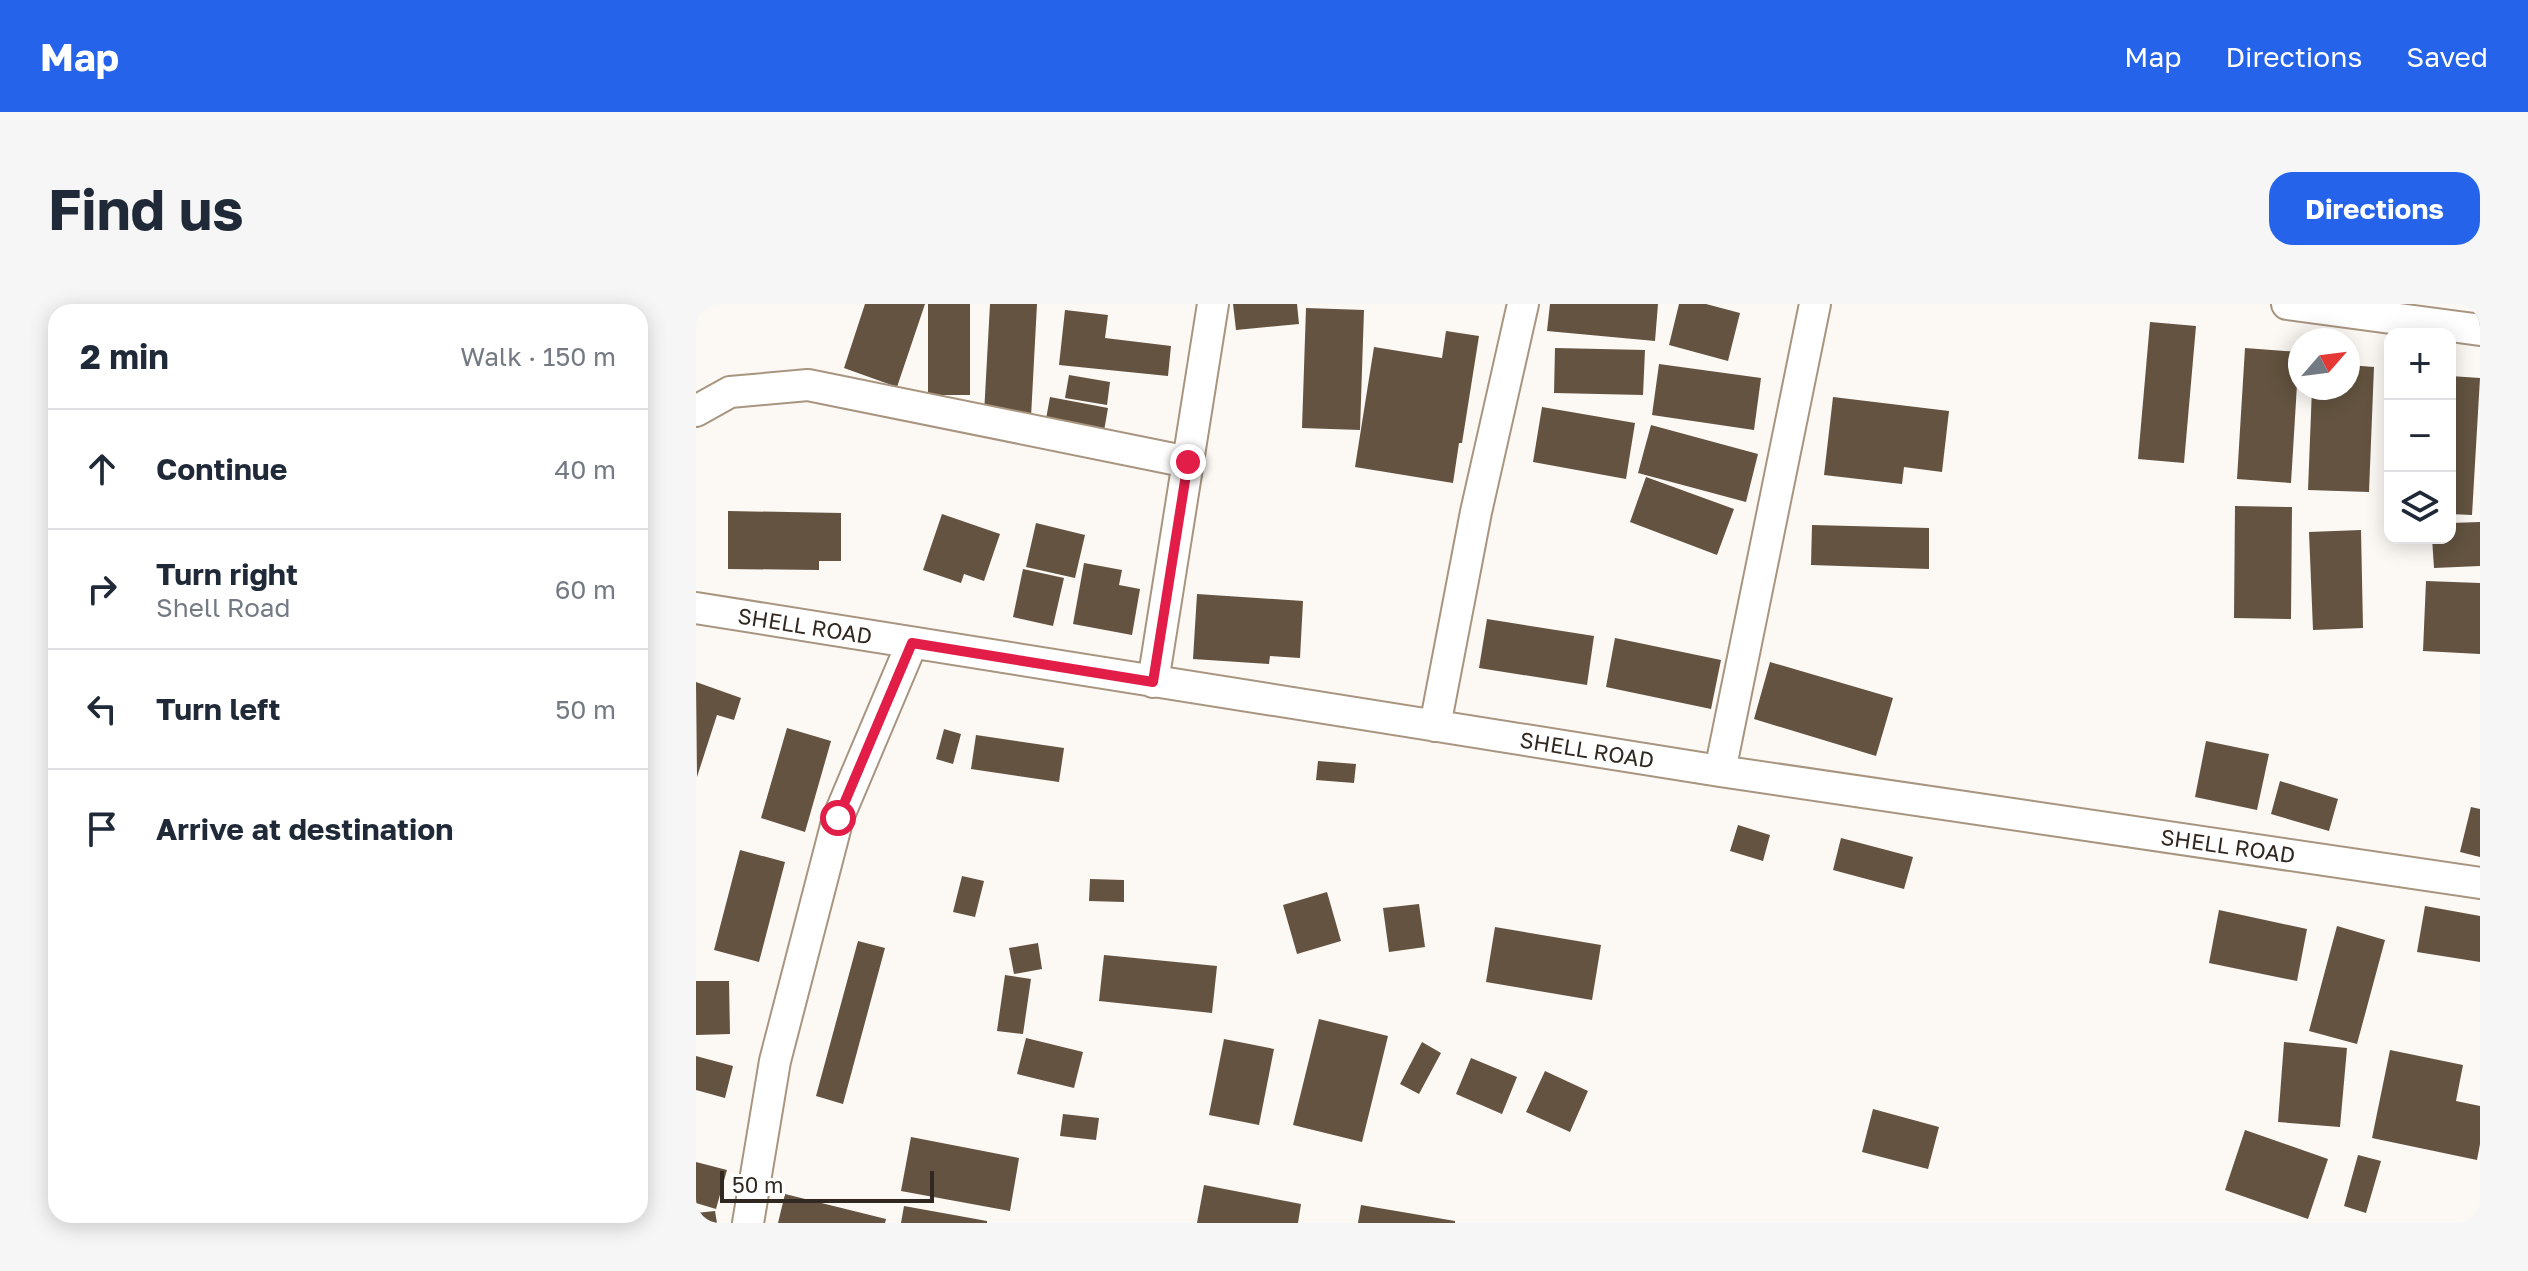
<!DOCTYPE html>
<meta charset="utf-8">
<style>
:root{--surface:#fff;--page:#f6f6f7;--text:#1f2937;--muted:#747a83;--line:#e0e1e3;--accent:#2563eb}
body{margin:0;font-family:"Golos Text",sans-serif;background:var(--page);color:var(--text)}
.controls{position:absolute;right:24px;top:24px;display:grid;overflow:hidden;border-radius:16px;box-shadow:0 4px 20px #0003}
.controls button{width:72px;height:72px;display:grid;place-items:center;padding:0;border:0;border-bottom:2px solid var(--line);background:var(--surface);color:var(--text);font:40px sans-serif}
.compass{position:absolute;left:1592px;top:24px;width:72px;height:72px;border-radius:50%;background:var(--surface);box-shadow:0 4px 20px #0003;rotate:62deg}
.scale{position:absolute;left:24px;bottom:20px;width:214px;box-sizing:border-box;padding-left:8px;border:4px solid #312921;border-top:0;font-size:22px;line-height:28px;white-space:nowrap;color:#312921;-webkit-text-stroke:6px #fff;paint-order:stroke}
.stop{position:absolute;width:24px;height:24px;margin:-18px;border:6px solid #e11d48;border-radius:50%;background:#fff}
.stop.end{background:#e11d48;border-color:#fff;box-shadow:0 2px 8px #0008}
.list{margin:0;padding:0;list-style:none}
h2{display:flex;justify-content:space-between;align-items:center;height:104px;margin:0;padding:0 32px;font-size:34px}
h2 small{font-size:26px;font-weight:400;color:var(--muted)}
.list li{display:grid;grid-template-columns:52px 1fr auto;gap:24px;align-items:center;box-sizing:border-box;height:120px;padding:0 32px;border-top:2px solid var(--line)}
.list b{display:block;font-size:30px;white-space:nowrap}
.list p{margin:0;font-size:26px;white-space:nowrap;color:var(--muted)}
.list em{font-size:26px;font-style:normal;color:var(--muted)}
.icon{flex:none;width:44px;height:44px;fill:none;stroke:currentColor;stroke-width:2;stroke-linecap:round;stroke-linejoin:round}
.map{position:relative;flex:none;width:1784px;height:919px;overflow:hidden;border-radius:24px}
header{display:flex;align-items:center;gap:48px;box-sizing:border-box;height:112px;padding:0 40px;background:var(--accent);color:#fff}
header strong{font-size:38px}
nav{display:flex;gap:44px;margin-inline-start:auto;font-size:28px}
.intro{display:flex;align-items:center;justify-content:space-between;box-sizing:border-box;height:192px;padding:0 48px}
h1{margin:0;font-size:56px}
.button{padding:20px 36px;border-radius:24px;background:var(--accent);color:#fff;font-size:28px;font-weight:700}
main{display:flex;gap:48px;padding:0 48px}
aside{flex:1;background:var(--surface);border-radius:24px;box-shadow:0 4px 20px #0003}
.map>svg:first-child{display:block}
</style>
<header>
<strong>Map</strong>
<nav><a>Map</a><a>Directions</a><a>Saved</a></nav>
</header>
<div class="intro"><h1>Find us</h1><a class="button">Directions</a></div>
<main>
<aside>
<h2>2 min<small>Walk · 150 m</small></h2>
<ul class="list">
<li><svg class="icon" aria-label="ahead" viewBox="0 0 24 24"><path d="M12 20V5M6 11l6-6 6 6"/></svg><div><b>Continue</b></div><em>40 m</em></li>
<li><svg class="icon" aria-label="right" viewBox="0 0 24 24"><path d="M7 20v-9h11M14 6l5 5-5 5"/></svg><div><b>Turn right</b><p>Shell Road</p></div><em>60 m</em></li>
<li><svg class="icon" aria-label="left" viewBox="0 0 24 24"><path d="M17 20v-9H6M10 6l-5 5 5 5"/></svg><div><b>Turn left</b></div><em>50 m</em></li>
<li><svg class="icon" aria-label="arrive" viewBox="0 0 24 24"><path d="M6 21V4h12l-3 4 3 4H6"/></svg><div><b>Arrive at destination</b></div></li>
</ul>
</aside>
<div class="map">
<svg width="1784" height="919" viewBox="0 0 1784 919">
<rect width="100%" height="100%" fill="#fcf8f4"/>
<path fill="#635340" d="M 169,0 L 229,0 L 201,83 L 148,64 Z
M 232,0 L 274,0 L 274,91 L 232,91 Z
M 294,0 L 341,0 L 335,113 L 288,110 Z
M 537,0 L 601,0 L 603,20 L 540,26 Z
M 854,0 L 962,0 L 959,37 L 851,27 Z
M 983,0 L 1010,0 L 1044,9 L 1032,57 L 973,41 Z
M 610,4 L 668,6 L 664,126 L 606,124 Z
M 369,6 L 412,11 L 409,34 L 475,42 L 472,72 L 363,61 Z
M 1454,18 L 1500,22 L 1488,159 L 1442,155 Z
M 750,27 L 783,32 L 766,139 L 763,139 L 757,179 L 659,163 L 678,43 L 746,54 Z
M 859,44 L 949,46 L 947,91 L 858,89 Z
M 1549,44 L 1603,48 L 1595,179 L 1541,175 Z
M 963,60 L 1065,74 L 1058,126 L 956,111 Z
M 1652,61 L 1678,63 L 1673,188 L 1612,186 L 1616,84 L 1652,84 Z
M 373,71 L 414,78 L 411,101 L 369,94 Z
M 1754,72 L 1784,74 L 1776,211 L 1754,210 Z
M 354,93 L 412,104 L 408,127 L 350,115 Z
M 1137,93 L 1253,107 L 1246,168 L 1208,163 L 1206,180 L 1128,171 Z
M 846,103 L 939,119 L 930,175 L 837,158 Z
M 955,121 L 1062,150 L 1050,198 L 942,169 Z
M 950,173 L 1038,205 L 1021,251 L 934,218 Z
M 1539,202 L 1596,203 L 1595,315 L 1538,314 Z
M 32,207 L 145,209 L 145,257 L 123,257 L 123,266 L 32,265 Z
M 246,210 L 304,230 L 288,277 L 268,270 L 265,279 L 227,266 Z
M 1784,218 L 1784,262 L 1738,264 L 1736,234 L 1754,234 L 1754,219 Z
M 340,219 L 389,231 L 379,274 L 330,263 Z
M 1116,221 L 1233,224 L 1233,265 L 1115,261 Z
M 1665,226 L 1667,324 L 1617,326 L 1613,228 Z
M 388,259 L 426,266 L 423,281 L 444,285 L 436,331 L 377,320 Z
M 327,265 L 368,274 L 357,322 L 317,313 Z
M 1730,277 L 1784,279 L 1784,350 L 1727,347 Z
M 501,290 L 607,297 L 604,354 L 574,352 L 573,360 L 497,355 Z
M 791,315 L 898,332 L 891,381 L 783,364 Z
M 919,334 L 1025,356 L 1015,405 L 910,383 Z
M 1074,358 L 1197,394 L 1180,452 L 1058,415 Z
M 0,378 L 45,394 L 38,416 L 21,411 L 1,473 Z
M 91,424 L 135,437 L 109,528 L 65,514 Z
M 248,425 L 265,430 L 257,460 L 240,455 Z
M 280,431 L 368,444 L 363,478 L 275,465 Z
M 1510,437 L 1573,450 L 1561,506 L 1499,493 Z
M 622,457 L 660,460 L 658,479 L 620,476 Z
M 1584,477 L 1642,495 L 1633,527 L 1575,510 Z
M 1775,503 L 1784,505 L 1784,553 L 1764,548 Z
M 1042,521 L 1074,531 L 1067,557 L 1034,547 Z
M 1145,534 L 1217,553 L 1208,585 L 1137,566 Z
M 44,546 L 89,558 L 63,658 L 18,646 Z
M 266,572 L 288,577 L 279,613 L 257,608 Z
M 394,575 L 428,576 L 428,598 L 393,597 Z
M 631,588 L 645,637 L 601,650 L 587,601 Z
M 723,600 L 729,643 L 693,648 L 687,604 Z
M 1729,602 L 1784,612 L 1784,658 L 1721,648 Z
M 1523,606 L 1611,625 L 1601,677 L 1513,659 Z
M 1641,622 L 1689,636 L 1661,740 L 1613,727 Z
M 799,623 L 905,641 L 896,696 L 790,678 Z
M 162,637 L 189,644 L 147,800 L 120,792 Z
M 342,639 L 346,665 L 318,670 L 313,644 Z
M 408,651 L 521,662 L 516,709 L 403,697 Z
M 309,671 L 335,675 L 327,730 L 301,727 Z
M 0,677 L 33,677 L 34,730 L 0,731 Z
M 623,715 L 692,732 L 666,838 L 597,821 Z
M 330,734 L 387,748 L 378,784 L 321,770 Z
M 528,735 L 578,745 L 563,821 L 513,811 Z
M 726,738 L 745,749 L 723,790 L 704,780 Z
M 1588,738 L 1651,744 L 1644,823 L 1582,818 Z
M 1694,746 L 1767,761 L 1760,797 L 1784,802 L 1784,840 L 1781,856 L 1676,834 Z
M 0,752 L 37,762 L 29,794 L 0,786 Z
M 775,754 L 821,773 L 806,810 L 760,790 Z
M 849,767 L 892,787 L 874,828 L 830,808 Z
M 1177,805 L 1243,823 L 1232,865 L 1166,848 Z
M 367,810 L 403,814 L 400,836 L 364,832 Z
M 1549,826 L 1632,855 L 1612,915 L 1529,886 Z
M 215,833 L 323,854 L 314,907 L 205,887 Z
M 1662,851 L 1685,857 L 1670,909 L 1648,902 Z
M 0,858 L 31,866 L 20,905 L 0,899 Z
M 508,881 L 605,900 L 602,919 L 501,919 Z
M 89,890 L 190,915 L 189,919 L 82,919 Z
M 665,901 L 759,917 L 759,919 L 662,919 Z
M 208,902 L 291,917 L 291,919 L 205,919 Z
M 19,907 L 21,919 L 0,919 L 0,909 Z"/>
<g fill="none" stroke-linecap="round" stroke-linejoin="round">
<defs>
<path id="minor" d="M 1591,0 L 1784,26
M 0,107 L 34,88 L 112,81 L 492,158
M 0,304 L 1024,467 L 1784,579
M 457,378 L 517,0
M 739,422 L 780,208 L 827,0
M 1024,467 L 1119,0
M 52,919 L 79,757 L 142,514 L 216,339"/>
</defs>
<use href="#minor" stroke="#a89580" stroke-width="34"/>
<use href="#minor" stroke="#fff" stroke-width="30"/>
</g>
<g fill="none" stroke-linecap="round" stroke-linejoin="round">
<path stroke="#e11d48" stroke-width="10" d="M 142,514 L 216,339 L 457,378 L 492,158"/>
</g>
<g text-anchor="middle" stroke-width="8" stroke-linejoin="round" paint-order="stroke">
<g font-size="22" fill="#312921" stroke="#fff">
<text transform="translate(109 322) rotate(9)" y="8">SHELL ROAD</text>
<text transform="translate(891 446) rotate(9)" y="8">SHELL ROAD</text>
<text transform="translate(1532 542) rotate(8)" y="8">SHELL ROAD</text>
</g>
</g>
</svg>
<div class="controls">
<button>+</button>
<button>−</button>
<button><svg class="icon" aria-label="layers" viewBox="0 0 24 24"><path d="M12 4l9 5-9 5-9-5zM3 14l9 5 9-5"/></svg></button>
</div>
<svg class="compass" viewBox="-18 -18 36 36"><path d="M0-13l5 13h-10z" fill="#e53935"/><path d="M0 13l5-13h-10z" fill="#747a83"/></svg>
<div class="scale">50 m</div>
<div class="stop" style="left:142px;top:514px"></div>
<div class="stop end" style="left:492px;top:158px"></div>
</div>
</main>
